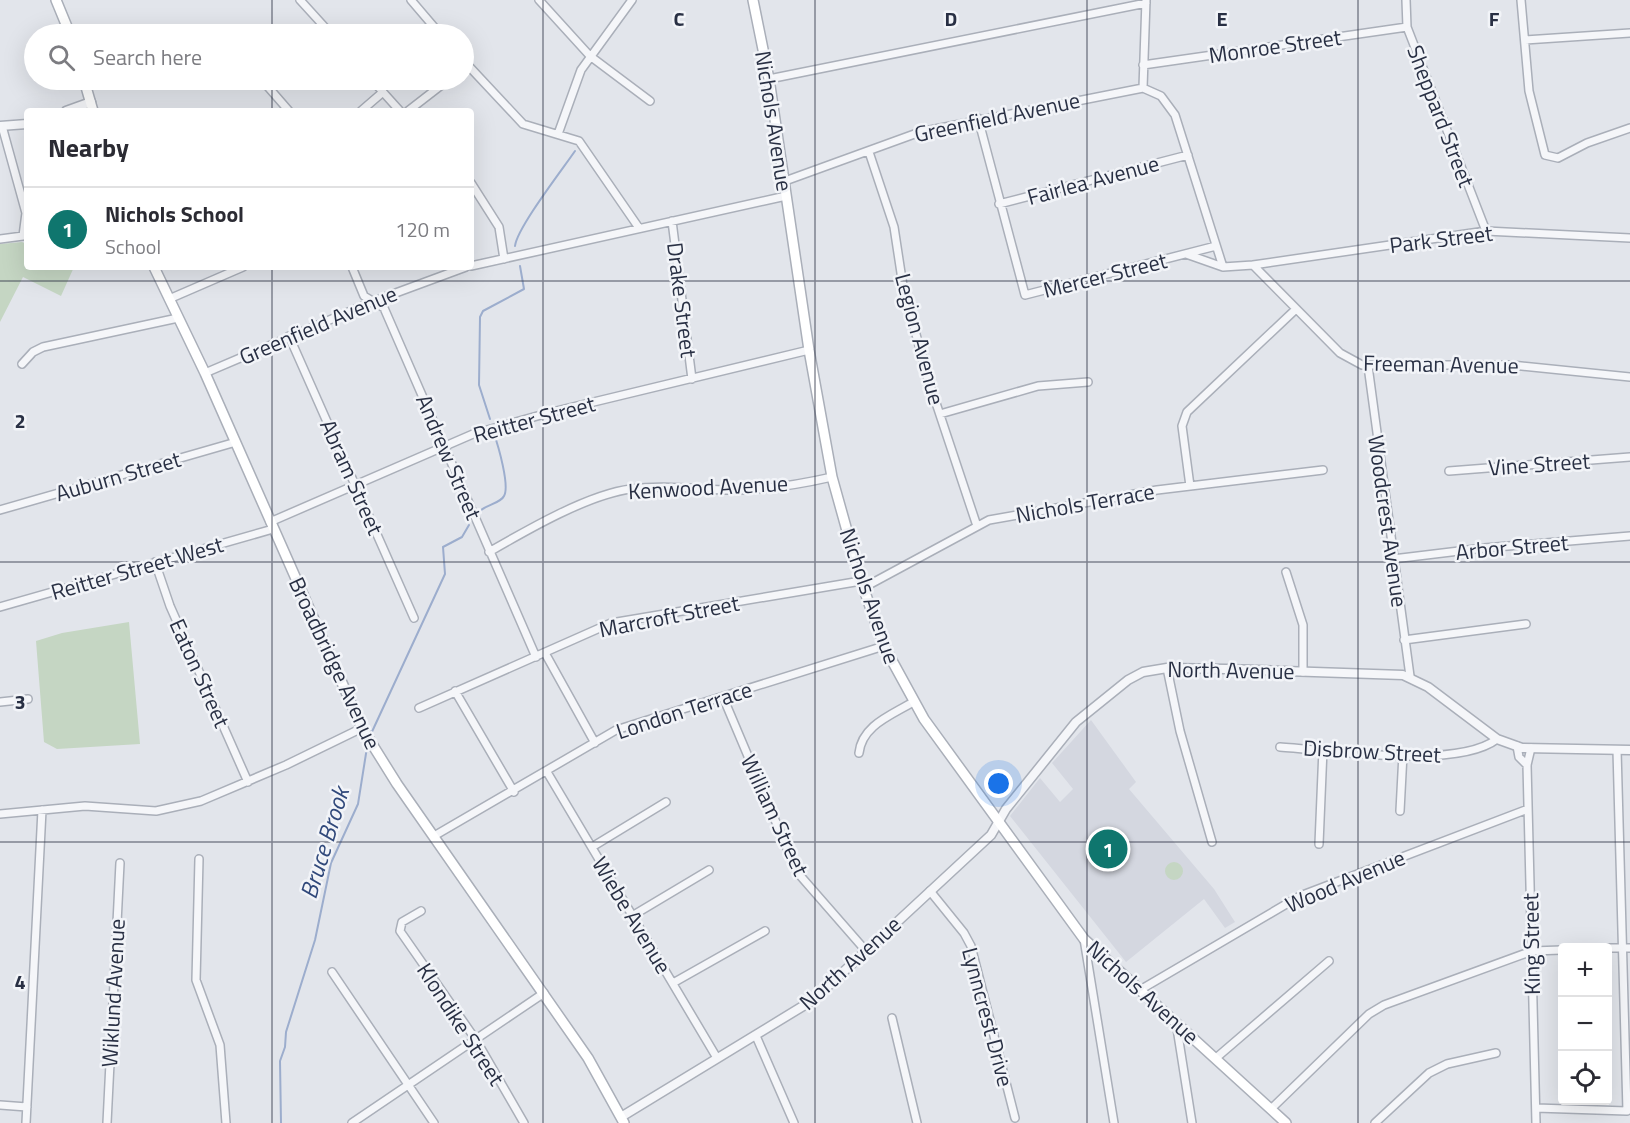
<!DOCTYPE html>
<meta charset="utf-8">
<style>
:root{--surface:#fff;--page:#f7f7f7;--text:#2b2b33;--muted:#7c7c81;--line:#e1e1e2;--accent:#0f766e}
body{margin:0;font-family:"Titillium Web",sans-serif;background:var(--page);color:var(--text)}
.controls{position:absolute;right:18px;bottom:18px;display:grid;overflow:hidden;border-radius:6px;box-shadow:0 6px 24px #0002}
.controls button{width:54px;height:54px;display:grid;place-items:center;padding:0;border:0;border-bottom:2px solid var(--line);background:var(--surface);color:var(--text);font:30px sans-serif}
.you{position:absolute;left:999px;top:784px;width:21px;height:21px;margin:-15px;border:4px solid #fff;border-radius:50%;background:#1a73e8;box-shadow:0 0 0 9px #1a73e833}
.badge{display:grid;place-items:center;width:39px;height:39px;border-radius:50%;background:var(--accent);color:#fff;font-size:20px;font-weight:700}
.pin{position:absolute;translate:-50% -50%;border:3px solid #fff;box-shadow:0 2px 6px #0006}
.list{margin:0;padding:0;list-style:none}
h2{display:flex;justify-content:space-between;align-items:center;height:78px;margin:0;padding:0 24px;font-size:26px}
h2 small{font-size:20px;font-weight:400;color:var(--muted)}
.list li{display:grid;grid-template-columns:39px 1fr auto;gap:18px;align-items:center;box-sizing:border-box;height:84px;padding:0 24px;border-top:2px solid var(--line)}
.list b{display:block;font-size:22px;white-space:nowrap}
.list p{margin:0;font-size:20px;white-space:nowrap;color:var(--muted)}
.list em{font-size:20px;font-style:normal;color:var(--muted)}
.icon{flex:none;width:33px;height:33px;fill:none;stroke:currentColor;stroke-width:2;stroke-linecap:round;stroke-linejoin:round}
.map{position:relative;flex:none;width:1630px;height:1123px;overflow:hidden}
.search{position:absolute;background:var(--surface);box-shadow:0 6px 24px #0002;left:24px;top:24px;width:450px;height:66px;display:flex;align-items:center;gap:15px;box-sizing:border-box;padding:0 21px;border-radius:33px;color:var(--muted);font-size:22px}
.panel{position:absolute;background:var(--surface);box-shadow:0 6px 24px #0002;left:24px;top:108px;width:450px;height:162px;border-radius:6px}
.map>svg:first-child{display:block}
</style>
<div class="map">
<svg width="1630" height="1123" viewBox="0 0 1630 1123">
<rect width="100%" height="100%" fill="#e2e5eb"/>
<path fill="#d4d7e0" d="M 1091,720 L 1136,782 L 1129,789 L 1214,889 L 1235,922 L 1225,928 L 1204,899 L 1126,962 L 1010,816 L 1040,778 L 1060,802 L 1073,789 L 1052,763 Z"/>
<path fill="#c5d6c3" d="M 22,242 L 27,244 L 27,267 L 74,267 L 61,296 L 23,277 L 0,322 L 0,244 Z
M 129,622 L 140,744 L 57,749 L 44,742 L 36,641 L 62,633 Z
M1165 871a9 9 0 1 1 18 0a9 9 0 1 1-18 0Z"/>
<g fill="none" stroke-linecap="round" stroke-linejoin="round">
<path stroke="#9cadcd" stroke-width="2" d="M 515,246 C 517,228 562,170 575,151
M 490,419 L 479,385 L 480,317 L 483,311 L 524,289 L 520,266
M 480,511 C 486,505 501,503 504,496 C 510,486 498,445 494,434
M 370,736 L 445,574 L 443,547 L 462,537 L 469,525
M 281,1123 L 280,1061 L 285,1047 L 286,1032 L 315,940 L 331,863 L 358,804 L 368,741"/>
<defs>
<path id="minor" d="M 300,0 L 331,34
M 411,0 L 440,34
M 539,0 L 590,56 L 650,101
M 1146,0 L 1143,88 L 1161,96 L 1175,115 L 1223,267 L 1253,265 L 1340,353 L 1362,365 L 1512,365 L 1630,377
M 1406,0 L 1407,27 L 1486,231
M 1521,0 L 1529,91 L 1545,155 L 1558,158 L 1587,143 L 1630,128
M 1525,40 L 1630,33
M 464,61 L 523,124 L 579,141 L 639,228
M 1143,65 L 1407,27
M 769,79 L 1146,3
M 262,80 L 289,111
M 372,80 L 400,111
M 361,111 L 383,92
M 408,111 L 448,80
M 978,118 L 1025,295 L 1216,246
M 558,134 L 581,70 L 632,0
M 869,152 L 894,227 L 903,286 L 928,379 L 977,526
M 785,181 L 920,132 L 1143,88
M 471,183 L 499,227 L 504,259
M 999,204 L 1188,155
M 672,221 L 692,379
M 0,239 L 23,236 L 26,213 L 2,126
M 1186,254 L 1223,267
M 1253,265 L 1486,231 L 1630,238
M 471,266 L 786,196
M 352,267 L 364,296 L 384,308 L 536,657
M 169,299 L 243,267
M 289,336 L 414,618
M 22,364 L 33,352 L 43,347 L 178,318
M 1368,366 L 1410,676
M 205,373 L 374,301 L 466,267
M 940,414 L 1038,386 L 1088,382
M 1449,471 L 1630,457
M 1190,486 L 1182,426 L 1187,412 L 1296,309
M 0,510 L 236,442
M 270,522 L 473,434 L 548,413 L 809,350
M 489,552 C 527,530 589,494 631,489 C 662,485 692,489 723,490 C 759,491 797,485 832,477
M 1393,559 L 1484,548 L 1630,536
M 155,562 L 170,606 L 248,782
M 1286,572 L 1303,625 L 1303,672
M 863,588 L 989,520 L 1157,490 L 1323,470
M 0,607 L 273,529
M 1404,640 L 1526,624
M 545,653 L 595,743
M 1167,668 L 1180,731 L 1212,842
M 455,691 L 514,792
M 723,697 L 797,872 L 866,951
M 0,702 L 28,699
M 419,708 L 611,623 L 861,581
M 1517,746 L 1519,757 L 1527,765
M 1280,747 C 1331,750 1457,770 1497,739
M 1531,748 L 1527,765 L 1536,1123
M 859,753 C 862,725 892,715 913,702
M 547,772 L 717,1058
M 1400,811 L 1403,754
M 0,814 L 85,806 L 156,811 L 201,801 L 286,765 L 362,728
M 434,836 L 616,730 L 884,646
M 1319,844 L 1323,749
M 592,847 L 666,802
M 199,859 L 196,980 L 220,1045 L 226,1123
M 930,891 L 964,933 L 971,946 L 1015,1118
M 421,911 L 402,922 L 400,931 L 476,1040 L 524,1123
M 632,916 L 709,870
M 1084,939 L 1114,1123
M 1608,948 L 1630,948
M 332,972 L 434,1123
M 673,983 L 765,931
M 1140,990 L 1300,896 L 1528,809
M 892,1018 L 917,1123
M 1176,1022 L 1192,1123
M 756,1036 L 794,1123
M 1216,1058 L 1329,961
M 0,1105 L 27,1107
M 1536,1108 L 1627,1111 L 1617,750
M 1271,1109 L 1369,1014 L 1384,1005 L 1532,951 L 1562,950
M 26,1123 L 42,810
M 107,1123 L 120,863
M 352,1123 L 544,993
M 1375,1123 L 1429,1073 L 1447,1064 L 1496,1053"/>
<path id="tertiary" d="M 66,111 L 91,102
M 0,126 L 27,124
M 621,1117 L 813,1000 L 991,835 L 1006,809 L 1076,722 L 1128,680 L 1143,672 L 1167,668 L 1226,669 L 1403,675 L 1428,687 L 1497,739 L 1522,748 L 1630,750"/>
<path id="secondary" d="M 56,0 L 70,34
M 753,0 L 769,79 L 809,350 L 832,477 L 861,581 L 884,646 L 924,719 L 1084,939 L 1286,1123
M 84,80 L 93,111
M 154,267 L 205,373 L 362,728 L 397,784 L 588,1058 L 624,1123"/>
</defs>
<use href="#minor" stroke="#aaafb9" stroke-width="10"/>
<use href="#tertiary" stroke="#aaafb9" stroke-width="11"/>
<use href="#secondary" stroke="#aaafb9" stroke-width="12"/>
<use href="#minor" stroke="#f5f6f9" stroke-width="7"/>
<use href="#tertiary" stroke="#f5f6f9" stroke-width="8"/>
<use href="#secondary" stroke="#fff" stroke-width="9"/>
</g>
<path fill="none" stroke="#293044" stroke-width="1.5" stroke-opacity="0.55" d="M 272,0 L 272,34M 543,0 L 543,1123M 815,0 L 815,1123M 1087,0 L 1087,1123M 1358,0 L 1358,1123M 272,80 L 272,111M 272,267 L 272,1123M 0,281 L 1630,281M 0,562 L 1630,562M 0,842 L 1630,842"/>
<g text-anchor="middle" stroke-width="5" stroke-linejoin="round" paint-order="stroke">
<g font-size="22" fill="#293044" stroke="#f2f4f8">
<text transform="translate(1275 46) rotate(-8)" y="8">Monroe Street</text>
<text transform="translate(1441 116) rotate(69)" y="8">Sheppard Street</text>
<text transform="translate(997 117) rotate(-12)" y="8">Greenfield Avenue</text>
<text transform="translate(774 121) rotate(81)" y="8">Nichols Avenue</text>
<text transform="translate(1093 180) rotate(-15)" y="8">Fairlea Avenue</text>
<text transform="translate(1441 239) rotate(-7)" y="8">Park Street</text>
<text transform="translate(1105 275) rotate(-14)" y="8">Mercer Street</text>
<text transform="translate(682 300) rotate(83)" y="8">Drake Street</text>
<text transform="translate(318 325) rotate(-23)" y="8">Greenfield Avenue</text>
<text transform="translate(920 339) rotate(75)" y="8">Legion Avenue</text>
<text transform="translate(1441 364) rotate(1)" y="8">Freeman Avenue</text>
<text transform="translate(534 419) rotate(-15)" y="8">Reitter Street</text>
<text transform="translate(449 457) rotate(67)" y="8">Andrew Street</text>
<text transform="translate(1539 464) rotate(-4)" y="8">Vine Street</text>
<text transform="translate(118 476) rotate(-16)" y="8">Auburn Street</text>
<text transform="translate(352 477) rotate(66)" y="8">Abram Street</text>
<text transform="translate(708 487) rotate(-3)" y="8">Kenwood Avenue</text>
<text transform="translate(1085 503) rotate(-10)" y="8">Nichols Terrace</text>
<text transform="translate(1388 521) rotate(82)" y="8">Woodcrest Avenue</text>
<text transform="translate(1512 547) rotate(-5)" y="8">Arbor Street</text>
<text transform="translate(137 568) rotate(-16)" y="8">Reitter Street West</text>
<text transform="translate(870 596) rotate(71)" y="8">Nichols Avenue</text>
<text transform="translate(669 616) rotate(-11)" y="8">Marcroft Street</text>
<text transform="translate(335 663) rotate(65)" y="8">Broadbridge Avenue</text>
<text transform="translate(1231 670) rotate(1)" y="8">North Avenue</text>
<text transform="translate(200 673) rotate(66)" y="8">Eaton Street</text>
<text transform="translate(684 710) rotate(-18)" y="8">London Terrace</text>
<text transform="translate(1372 751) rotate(3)" y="8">Disbrow Street</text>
<text transform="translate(775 815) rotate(65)" y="8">William Street</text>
<text transform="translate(1345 881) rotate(-23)" y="8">Wood Avenue</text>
<text transform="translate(632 915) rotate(59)" y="8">Wiebe Avenue</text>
<text transform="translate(1531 944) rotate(-91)" y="8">King Street</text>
<text transform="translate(850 963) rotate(-42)" y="8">North Avenue</text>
<text transform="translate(1143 992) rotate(42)" y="8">Nichols Avenue</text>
<text transform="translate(113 993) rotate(-87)" y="8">Wiklund Avenue</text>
<text transform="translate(988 1017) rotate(75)" y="8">Lynncrest Drive</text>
<text transform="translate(461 1024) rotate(57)" y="8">Klondike Street</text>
</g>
<g font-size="24" font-style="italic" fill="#31497b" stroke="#f2f4f8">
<text transform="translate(325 843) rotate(-73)" y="8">Bruce Brook</text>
</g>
</g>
<g font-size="20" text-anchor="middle" font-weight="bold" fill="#293044" stroke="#f2f4f8" stroke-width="5" stroke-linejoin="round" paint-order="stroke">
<text x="679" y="26">C</text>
<text x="951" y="26">D</text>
<text x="1222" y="26">E</text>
<text x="1494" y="26">F</text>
<text x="20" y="428">2</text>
<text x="20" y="709">3</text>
<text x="20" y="989">4</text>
</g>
</svg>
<div class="controls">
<button>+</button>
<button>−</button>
<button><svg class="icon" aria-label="locate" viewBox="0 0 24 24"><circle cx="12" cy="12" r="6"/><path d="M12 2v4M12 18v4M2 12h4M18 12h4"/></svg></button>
</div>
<div class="you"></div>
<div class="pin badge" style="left:1108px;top:849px">1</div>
<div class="search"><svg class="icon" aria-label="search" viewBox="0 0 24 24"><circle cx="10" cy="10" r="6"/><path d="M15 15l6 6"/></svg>Search here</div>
<section class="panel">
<h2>Nearby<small></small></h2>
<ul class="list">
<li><span class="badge">1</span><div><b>Nichols School</b><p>School</p></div><em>120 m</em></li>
</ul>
</section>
</div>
